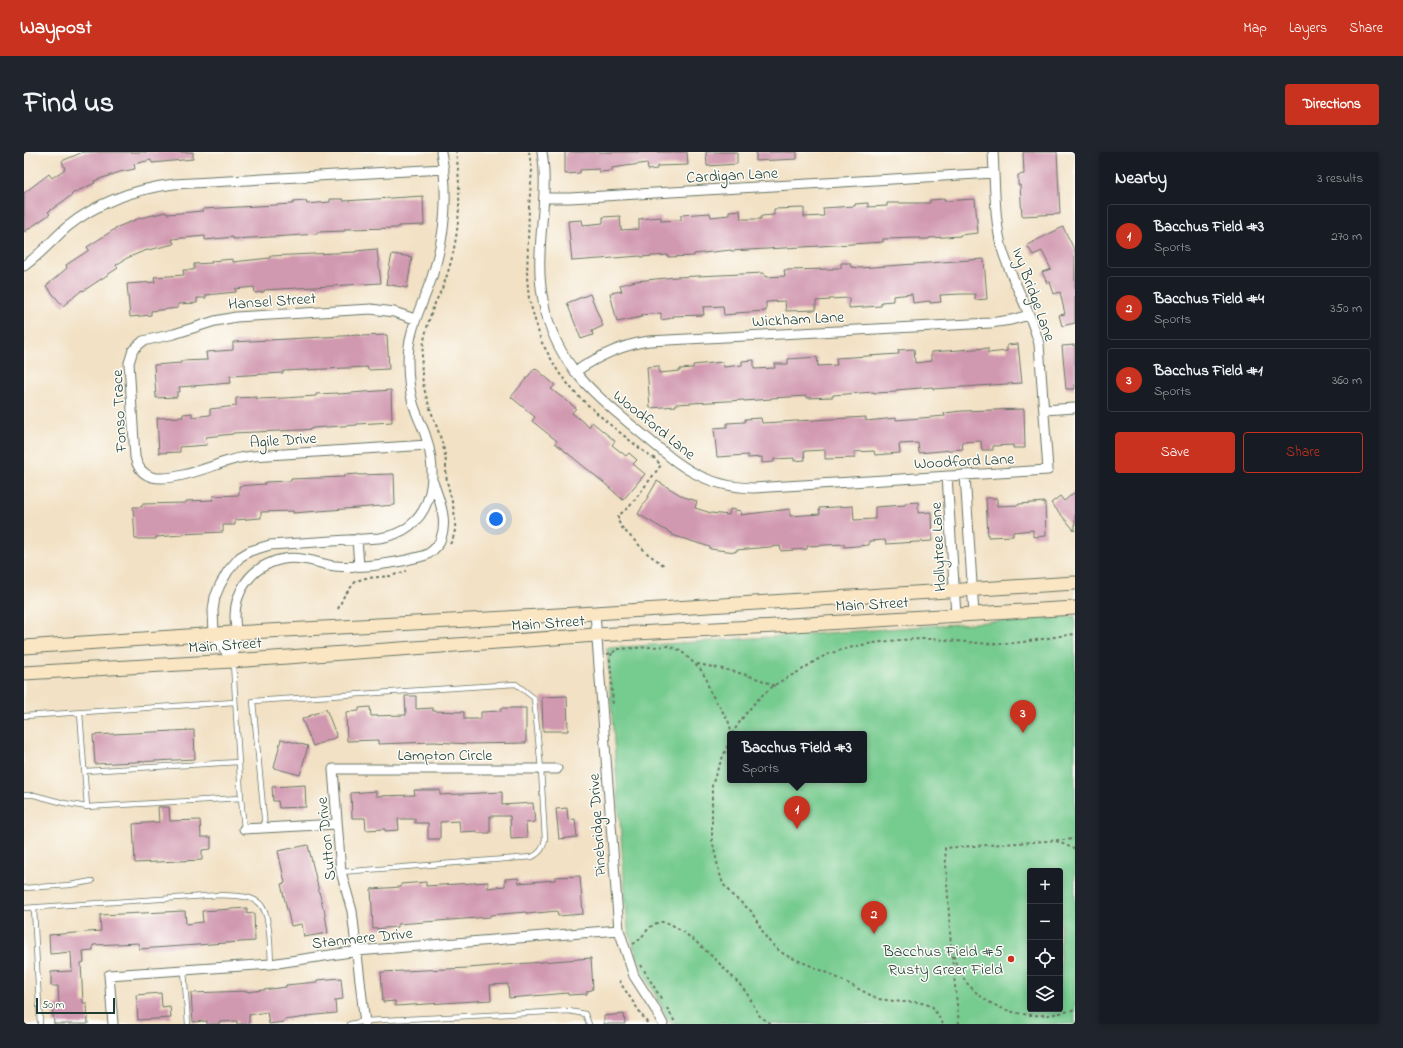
<!DOCTYPE html>
<meta charset="utf-8">
<style>
:root{--surface:#171b24;--page:#20242c;--text:#f1f3f6;--muted:#9ea1a6;--line:#363941;--accent:#c8321e}
body{margin:0;font-family:"Indie Flower",sans-serif;background:var(--page);color:var(--text)}
.controls{position:absolute;right:12px;bottom:12px;display:grid;overflow:hidden;border-radius:4px;box-shadow:0 2px 6px #0003}
.controls button{width:36px;height:36px;display:grid;place-items:center;padding:0;border:0;border-bottom:1px solid var(--line);background:var(--surface);color:var(--text);font:20px sans-serif}
.scale{position:absolute;left:12px;bottom:10px;width:79px;box-sizing:border-box;padding-left:4px;border:2px solid #1f3d34;border-top:0;font-size:11px;line-height:14px;white-space:nowrap;color:#1f3d34;-webkit-text-stroke:3px #fdfcf7;paint-order:stroke}
.you{position:absolute;left:472px;top:367px;width:14px;height:14px;margin:-10px;border:3px solid #fff;border-radius:50%;background:#1a73e8;box-shadow:0 0 0 6px #1a73e833}
.badge{display:grid;place-items:center;width:26px;height:26px;border-radius:50%;background:var(--accent);color:#fff;font-size:13px;font-weight:700}
.pin{position:absolute;translate:-50% -33px;filter:drop-shadow(0 1px 2px #0008)}
.pin::after{content:'';position:absolute;top:21px;width:14px;height:12px;background:inherit;clip-path:polygon(0 0,100% 0,50% 100%)}
.popup{position:absolute;left:703px;top:579px;width:140px;height:52px;box-sizing:border-box;display:grid;place-content:center;border-radius:4px;background:var(--surface);filter:drop-shadow(0 1px 3px #0005);font-size:13px;white-space:nowrap;color:var(--muted)}
.popup b{font-size:15px;color:var(--text)}
.popup::after{content:'';position:absolute;left:50%;top:100%;margin-left:-8px;border:8px solid transparent;border-top-color:var(--surface)}
.list{margin:0;padding:0;list-style:none}
h2{display:flex;justify-content:space-between;align-items:center;height:52px;margin:0;padding:0 16px;font-size:17px}
h2 small{font-size:13px;font-weight:400;color:var(--muted)}
.list li{display:grid;grid-template-columns:26px 1fr auto;gap:12px;align-items:center;box-sizing:border-box;height:64px;margin:0 8px 8px;padding:0 8px;border:1px solid var(--line);border-radius:4px}
.list b{display:block;font-size:15px;white-space:nowrap}
.list p{margin:0;font-size:13px;white-space:nowrap;color:var(--muted)}
.list em{font-size:13px;font-style:normal;color:var(--muted)}
.actions{display:flex;gap:8px;padding:12px 16px}
.actions a{flex:1;padding:9px 0;border:1px solid var(--accent);border-radius:4px;text-align:center;font-size:14px;color:var(--accent)}
.actions .main{background:var(--accent);color:#fff}
.icon{flex:none;width:22px;height:22px;fill:none;stroke:currentColor;stroke-width:2;stroke-linecap:round;stroke-linejoin:round}
.map{position:relative;flex:none;width:1051px;height:872px;overflow:hidden;border-radius:4px}
header{display:flex;align-items:center;gap:24px;box-sizing:border-box;height:56px;padding:0 20px;background:var(--accent);color:#fff}
header strong{font-size:19px}
nav{display:flex;gap:22px;margin-inline-start:auto;font-size:14px}
.intro{display:flex;align-items:center;justify-content:space-between;box-sizing:border-box;height:96px;padding:0 24px}
h1{margin:0;font-size:28px}
.button{padding:10px 18px;border-radius:4px;background:var(--accent);color:#fff;font-size:14px;font-weight:700}
main{display:flex;gap:24px;padding:0 24px}
aside{flex:1;background:var(--surface);border-radius:4px;box-shadow:0 2px 6px #0003}
.map>svg:first-child{display:block}
</style>
<header>
<strong>Waypost</strong>
<nav><a>Map</a><a>Layers</a><a>Share</a></nav>
</header>
<div class="intro"><h1>Find us</h1><a class="button">Directions</a></div>
<main>
<div class="map">
<svg width="1051" height="872" viewBox="0 0 1051 872">
<rect width="100%" height="100%" fill="#fdfcf7"/>
<filter id="ink" filterUnits="userSpaceOnUse"><feTurbulence type="fractalNoise" baseFrequency=".025" numOctaves="2"/><feDisplacementMap in="SourceGraphic" scale="8" xChannelSelector="R" yChannelSelector="G"/><feConvolveMatrix kernelMatrix="1 2 1 2 8 2 1 2 1" color-interpolation-filters="sRGB"/></filter>
<filter id="wash" filterUnits="userSpaceOnUse"><feTurbulence type="fractalNoise" baseFrequency=".012" numOctaves="4" result="noise"/><feDisplacementMap in="SourceGraphic" scale="16" xChannelSelector="R" yChannelSelector="G"/><feGaussianBlur stdDeviation="0.9" result="paint"/><feColorMatrix in="noise" values="0 0 0 0 0 0 0 0 0 0 0 0 0 0 0 0 0 1.4 0 .05"/><feComposite in="paint" operator="in"/></filter>
<g filter="url(#wash)">
<rect width="100%" height="100%" fill="#f2e1c4"/>
<path fill="#76cb8f" stroke="#4a8462" fill-rule="evenodd" d="M 1051,464 L 1051,872 L 647,872 L 620,822 L 604,778 L 583,496 ZM 706,582 L 840,582 L 840,628 L 706,628 ZM 1006,719 L 1036,719 L 1036,857 L 1006,857 Z"/>
<g id="blocks">
<path fill="#d199b0" d="M 59,0 L 169,0 L 169,7 L 128,11 L 127,8 L 110,12 L 111,17 L 96,20 L 70,29 L 71,31 L 47,42 L 48,43 L 24,60 L 26,62 L 0,80 L 0,41 L 25,22 L 28,26 L 41,17 L 38,9 Z
M 541,0 L 663,0 L 664,13 L 633,14 L 633,17 L 624,18 L 623,11 L 588,16 L 588,19 L 575,20 L 575,17 L 556,18 L 556,21 L 541,22 Z
M 682,0 L 713,0 L 713,12 L 683,14 Z
M 732,0 L 773,0 L 773,7 L 732,9 Z
M 999,0 L 1033,0 L 1036,62 L 998,64 L 996,33 L 994,33 L 994,23 L 1000,22 Z
M 399,44 L 400,73 L 374,74 L 374,76 L 321,77 L 321,79 L 293,80 L 293,82 L 264,84 L 209,87 L 209,85 L 181,88 L 181,84 L 148,87 L 150,92 L 120,99 L 103,106 L 92,113 L 94,116 L 59,139 L 58,138 L 39,154 L 22,134 L 43,116 L 42,113 L 65,98 L 63,95 L 91,77 L 91,76 L 116,66 L 142,60 L 143,62 L 179,59 L 179,57 L 269,52 L 269,50 L 282,49 L 283,52 L 306,50 L 306,47 L 319,47 L 320,49 Z
M 920,47 L 920,49 L 951,47 L 954,81 L 936,83 L 936,84 L 905,86 L 905,87 L 896,87 L 896,86 L 859,87 L 859,90 L 796,94 L 707,99 L 707,98 L 670,102 L 670,104 L 644,105 L 644,103 L 617,105 L 617,104 L 548,109 L 544,69 L 558,68 L 559,73 L 579,71 L 579,65 L 596,64 L 597,78 L 615,77 L 615,67 L 637,65 L 637,69 L 657,68 L 657,63 L 686,61 L 687,65 L 705,63 L 705,59 L 716,58 L 717,67 L 737,67 L 737,64 L 750,63 L 750,57 L 780,56 L 780,65 L 800,64 L 799,56 L 831,54 L 831,52 L 844,51 L 844,55 L 863,54 L 863,51 L 906,51 L 906,48 Z
M 1039,75 L 1051,99 L 1051,171 L 1038,174 L 1035,163 L 1041,162 L 1036,140 L 1030,142 L 1026,130 L 1023,131 L 1018,120 L 1027,117 L 1018,99 L 1009,103 L 1003,93 Z
M 353,97 L 357,131 L 240,138 L 240,140 L 231,141 L 230,135 L 211,137 L 212,140 L 182,143 L 182,146 L 173,146 L 173,151 L 154,152 L 154,156 L 127,159 L 127,163 L 106,165 L 103,132 L 131,130 L 130,125 L 160,123 L 159,118 L 170,118 L 170,112 L 188,111 L 187,109 L 209,107 L 209,110 L 246,106 L 246,104 L 332,100 L 332,99 Z
M 368,102 L 388,105 L 383,136 L 362,132 Z
M 960,107 L 963,147 L 951,148 L 951,142 L 937,142 L 916,143 L 917,150 L 906,151 L 906,149 L 889,151 L 888,142 L 869,144 L 869,149 L 857,150 L 857,154 L 825,156 L 825,146 L 805,147 L 806,148 L 792,149 L 792,158 L 762,159 L 761,149 L 742,150 L 742,159 L 711,161 L 711,162 L 700,163 L 699,154 L 679,155 L 680,163 L 649,164 L 649,166 L 637,168 L 637,161 L 617,163 L 618,165 L 593,170 L 586,141 L 598,139 L 596,133 L 612,129 L 652,125 L 740,121 L 741,125 L 761,124 L 760,118 L 809,117 L 809,116 L 817,116 L 817,111 L 826,111 L 827,115 L 835,116 Z
M 566,142 L 579,174 L 568,179 L 569,183 L 557,187 L 543,151 Z
M 336,183 L 337,184 L 363,183 L 365,217 L 344,218 L 343,215 L 259,219 L 259,221 L 206,224 L 207,231 L 155,235 L 156,240 L 153,240 L 153,245 L 132,246 L 130,213 L 157,211 L 157,209 L 183,208 L 182,200 L 209,198 L 209,190 Z
M 994,192 L 998,231 L 909,237 L 909,235 L 872,238 L 872,240 L 850,241 L 850,240 L 809,243 L 809,245 L 783,246 L 783,244 L 747,246 L 747,247 L 720,249 L 720,248 L 652,252 L 652,254 L 626,256 L 623,215 L 635,214 L 635,221 L 656,219 L 656,217 L 669,216 L 669,213 L 699,210 L 700,215 L 718,213 L 718,209 L 730,208 L 730,217 L 751,216 L 750,212 L 764,212 L 764,207 L 793,205 L 794,214 L 813,213 L 812,206 L 875,202 L 874,198 L 890,197 L 891,211 L 907,209 L 907,200 L 964,196 L 964,201 L 983,199 L 983,193 Z
M 1051,193 L 1051,237 L 1042,237 L 1038,194 Z
M 511,216 L 531,233 L 527,237 L 552,256 L 548,261 L 565,275 L 568,270 L 591,289 L 588,293 L 602,304 L 605,301 L 613,308 L 609,312 L 621,322 L 599,348 L 579,330 L 531,291 L 533,289 L 508,269 L 511,265 L 487,245 Z
M 367,238 L 368,270 L 333,272 L 333,273 L 288,276 L 288,277 L 277,278 L 209,281 L 209,282 L 182,285 L 183,293 L 156,295 L 156,300 L 135,301 L 133,266 L 159,265 L 159,262 L 168,261 L 168,265 L 186,263 L 186,257 L 212,254 L 212,246 L 233,245 L 233,247 L 260,246 L 292,244 L 292,242 L 314,241 L 314,242 Z
M 1000,257 L 1001,296 L 989,296 L 989,293 L 969,294 L 969,298 L 958,298 L 957,289 L 938,290 L 939,297 L 895,301 L 894,291 L 875,292 L 876,301 L 851,303 L 850,299 L 830,300 L 831,306 L 801,307 L 801,298 L 780,299 L 781,308 L 770,309 L 770,306 L 750,307 L 750,310 L 738,311 L 738,305 L 724,306 L 724,303 L 693,305 L 690,276 L 703,275 L 703,271 L 721,270 L 721,267 L 737,266 L 738,271 L 842,265 L 842,269 L 872,266 L 872,268 L 921,264 L 920,261 L 938,259 Z
M 334,322 L 334,323 L 370,322 L 371,353 L 269,361 L 269,359 L 237,360 L 237,366 L 211,368 L 211,373 L 199,373 L 199,380 L 158,382 L 158,383 L 132,385 L 132,387 L 111,387 L 109,355 L 118,355 L 118,352 L 162,351 L 162,349 L 189,348 L 189,344 L 215,343 L 215,334 L 241,332 L 241,330 L 267,329 L 267,327 L 320,325 L 320,323 Z
M 633,329 L 660,345 L 673,349 L 671,356 L 687,361 L 705,363 L 706,357 L 717,359 L 716,363 L 766,357 L 766,364 L 796,362 L 795,356 L 829,354 L 830,368 L 851,367 L 851,355 L 881,353 L 881,351 L 894,350 L 894,361 L 907,360 L 908,389 L 862,392 L 861,388 L 845,389 L 845,393 L 820,395 L 820,392 L 783,394 L 783,397 L 757,399 L 756,394 L 712,398 L 712,400 L 686,397 L 686,395 L 648,383 L 648,382 L 614,362 Z
M 1051,340 L 1051,379 L 1027,351 L 1036,344 L 1040,349 Z
M 962,346 L 973,346 L 973,354 L 995,353 L 995,352 L 1021,350 L 1022,384 L 1009,385 L 1009,378 L 989,380 L 989,384 L 964,385 Z
M 381,544 L 392,544 L 392,557 L 409,556 L 409,559 L 440,560 L 440,567 L 457,567 L 457,560 L 477,559 L 477,556 L 502,556 L 502,591 L 446,592 L 410,590 L 354,592 L 354,588 L 323,589 L 322,560 L 335,559 L 335,556 L 346,555 L 347,564 L 382,563 Z
M 543,544 L 544,579 L 519,579 L 518,545 Z
M 302,557 L 313,585 L 289,594 L 278,567 Z
M 170,578 L 171,607 L 71,612 L 69,583 Z
M 257,587 L 284,594 L 276,623 L 250,616 Z
M 281,633 L 282,655 L 255,656 L 254,649 L 249,649 L 248,635 Z
M 390,638 L 416,638 L 416,643 L 478,640 L 478,653 L 509,651 L 511,670 L 502,671 L 503,686 L 487,687 L 486,664 L 466,664 L 466,681 L 453,681 L 453,679 L 436,680 L 435,669 L 416,670 L 416,687 L 404,687 L 404,671 L 391,671 L 391,667 L 374,667 L 375,678 L 361,679 L 361,677 L 342,678 L 341,666 L 328,666 L 327,641 L 352,639 L 352,644 L 391,643 Z
M 134,655 L 145,655 L 146,669 L 176,668 L 177,685 L 187,685 L 187,697 L 178,698 L 178,708 L 111,711 L 109,672 L 135,670 Z
M 543,656 L 544,668 L 551,667 L 553,685 L 535,687 L 532,657 Z
M 284,693 L 299,756 L 300,756 L 304,781 L 280,785 L 278,772 L 267,774 L 257,732 L 261,731 L 254,699 Z
M 556,724 L 559,762 L 534,764 L 533,759 L 503,762 L 502,760 L 466,763 L 466,765 L 374,772 L 374,775 L 349,777 L 347,737 L 377,735 L 377,732 L 402,730 L 402,734 L 464,730 L 464,736 L 481,734 L 481,727 L 494,726 L 495,731 L 531,728 L 531,725 Z
M 223,756 L 223,762 L 230,761 L 231,789 L 115,797 L 115,791 L 69,793 L 69,798 L 59,799 L 60,810 L 57,811 L 59,851 L 63,851 L 64,872 L 30,872 L 28,853 L 35,853 L 34,834 L 27,834 L 27,820 L 48,819 L 47,800 L 26,802 L 25,783 L 77,779 L 76,763 L 161,759 L 162,772 L 179,770 L 178,759 Z
M 567,806 L 569,836 L 568,838 L 563,839 L 563,842 L 544,843 L 544,841 L 485,846 L 484,832 L 466,833 L 467,848 L 371,854 L 371,849 L 359,850 L 357,820 L 444,816 Z
M 317,826 L 319,847 L 311,848 L 312,861 L 283,864 L 283,865 L 260,868 L 260,870 L 245,872 L 243,860 L 225,863 L 225,872 L 213,872 L 213,869 L 195,870 L 195,872 L 183,872 L 183,869 L 169,870 L 167,841 L 224,839 L 224,840 L 262,835 L 262,833 L 293,830 L 293,828 Z
M 137,841 L 138,855 L 146,854 L 147,866 L 114,868 L 112,843 Z
M 600,862 L 601,872 L 580,872 L 580,864 Z"/>
</g>
</g>
<g filter="url(#ink)">
<use href="#blocks" fill-opacity="0" stroke="#697666" stroke-width="1"/>
<g fill="none" stroke-linecap="round" stroke-linejoin="round">
<defs>
<path id="lane" d="M 56,561 L 63,655 L 217,646 L 209,510
M 0,564 L 211,550
M 61,619 L 215,610
M 0,643 L 10,643 L 40,651 L 63,655
M 217,646 L 220,677
M 241,676 L 229,549 L 492,532 L 510,546 L 517,617 L 521,687 C 519,697 516,701 508,705 L 317,720
M 0,736 L 46,733 L 68,729
M 0,756 L 197,743 C 209,744 224,743 234,750 C 247,759 246,797 247,812
M 10,756 L 16,872
M 160,818 L 164,872
M 326,872 L 341,869 L 545,859 L 561,862 L 565,872"/>
<path id="street" d="M 518,0 C 526,49 509,99 519,148 C 531,211 566,238 612,277 C 652,310 676,335 730,336 L 1024,318 L 1015,192 C 1007,160 989,131 979,100 C 970,71 971,31 969,0
M 520,46 L 546,46 L 970,21
M 0,114 C 16,103 28,88 43,75 C 74,50 111,37 150,32 L 420,17
M 391,167 L 370,160 L 347,157 L 212,165 L 191,169 L 150,182 L 119,189 L 109,198 L 105,211 L 111,305 C 113,314 118,322 128,325 C 147,330 182,316 201,310 C 210,307 219,305 228,304 L 404,293
M 551,220 C 574,204 597,193 625,189 L 966,171 L 987,168 L 1005,163
M 1020,258 L 1051,256
M 941,323 L 950,462
M 923,324 L 932,463
M 333,387 L 335,414
M 571,461 L 595,778 L 610,824 L 630,855 L 639,872
M 208,509 L 190,482 L 189,458 L 191,445 L 196,433 L 204,419 L 216,405 L 226,399 L 246,393 L 355,386 C 378,383 397,370 404,347 C 411,327 408,302 401,282 C 397,271 392,262 389,251 C 385,237 384,223 384,209 C 384,178 397,156 407,128 C 421,87 425,43 417,0
M 208,509 C 210,500 211,491 212,482 C 212,476 211,470 211,464 C 211,451 215,440 222,430 C 235,412 257,404 278,407 C 289,408 300,413 311,414 C 335,416 359,413 383,408 C 390,406 398,405 404,402 C 410,398 415,393 417,386 C 424,368 415,347 409,330
M 220,677 L 313,672
M 89,872 L 85,823 L 247,812 L 333,799 L 595,778
M 341,872 L 328,759 L 317,720 L 309,617 L 533,617"/>
<path id="secondary" d="M 0,495 L 208,481 L 571,461 L 1051,431
M 0,521 L 208,509 L 572,483 L 752,474 L 1051,456"/>
</defs>
<use href="#lane" stroke="#697666" stroke-width="6"/>
<use href="#street" stroke="#697666" stroke-width="11"/>
<use href="#secondary" stroke="#697666" stroke-width="15"/>
<path stroke="#697666" stroke-width="2" stroke-dasharray="3 3" stroke-linecap="butt" d="M 505,0 L 508,18 L 505,55 L 503,125 L 505,147 L 517,189 L 535,221 L 553,243 L 584,271 L 628,306
M 629,305 L 637,313 L 606,354 L 594,364 L 594,369 L 599,377 L 624,402 L 641,414
M 426,392 C 437,375 428,352 424,333 C 421,324 423,313 421,303 C 416,276 400,250 398,222 C 396,200 402,176 409,156 C 413,146 419,136 422,126 C 436,85 438,42 432,0
M 314,457 L 320,444 L 332,429 L 342,426 L 367,424 L 382,419
M 588,501 L 586,507 L 589,554
M 583,502 L 587,501 L 595,497 L 643,494 L 656,498 L 677,518 L 683,528 L 685,538 L 704,568 L 708,581
M 673,512 C 700,517 726,522 751,534
M 708,582 C 717,567 729,551 742,540 C 752,531 764,525 776,519 C 784,514 793,507 802,503 C 834,491 872,487 906,487 C 930,488 952,492 976,492 C 1001,491 1026,485 1051,482
M 706,588 L 692,621 L 688,634 L 688,688 L 695,719 L 699,732 L 708,743 L 727,759 L 743,787 L 752,796 L 761,803 L 804,821 L 854,847 L 878,850 L 894,850 L 908,854 L 919,872
M 1032,689 L 1051,697
M 609,792 C 620,787 623,772 637,770 C 654,767 710,825 721,839 C 727,846 730,856 735,863 C 738,867 744,869 747,872
M 928,798 C 930,805 932,813 935,819 C 958,860 1009,872 1051,857
M 617,813 L 638,848
M 596,828 L 597,832 L 624,872
M 643,856 L 652,872
M 935,872 L 927,795 L 921,696 L 1051,687"/>
<use href="#lane" stroke="#fff" stroke-width="4.5"/>
<use href="#street" stroke="#fff" stroke-width="9"/>
<use href="#secondary" stroke="#fbe6c4" stroke-width="13"/>
</g>
</g>
<circle fill="#c8321e" stroke="#fdfcf7" stroke-width="1.5" cx="987" cy="807" r="4"/>
<g text-anchor="middle" stroke-width="3" stroke-linejoin="round" paint-order="stroke">
<g font-size="16" fill="#1f3d34" stroke="#fdfcf7">
<text transform="translate(708 22) rotate(-3)" y="6">Cardigan Lane</text>
<text transform="translate(1011 142) rotate(70)" y="6">Ivy Bridge Lane</text>
<text transform="translate(248 148) rotate(-4)" y="6">Hansel Street</text>
<text transform="translate(774 166) rotate(-3)" y="6">Wickham Lane</text>
<text transform="translate(94 259) rotate(-93)" y="6">Fonso Trace</text>
<text transform="translate(631 272) rotate(39)" y="6">Woodford Lane</text>
<text transform="translate(259 287) rotate(-4)" y="6">Agile Drive</text>
<text transform="translate(940 308) rotate(-3)" y="6">Woodford Lane</text>
<text transform="translate(913 395) rotate(-93)" y="6">Hollytree Lane</text>
<text transform="translate(848 451) rotate(-3)" y="6">Main Street</text>
<text transform="translate(524 470) rotate(-4)" y="6">Main Street</text>
<text transform="translate(201 492) rotate(-4)" y="6">Main Street</text>
<text x="421" y="608">Lampton Circle</text>
<text transform="translate(572 673) rotate(-94)" y="6">Pinebridge Drive</text>
<text transform="translate(301 687) rotate(-96)" y="6">Sutton Drive</text>
<text transform="translate(338 785) rotate(-6)" y="6">Stanmere Drive</text>
</g>
<g font-size="16" fill="#1f3d34" stroke="#fdfcf7" text-anchor="end">
<text x="979" y="804">Bacchus Field #5<tspan x="979" dy="18">Rusty Greer Field</tspan></text>
</g>
</g>
</svg>
<div class="controls">
<button>+</button>
<button>−</button>
<button><svg class="icon" aria-label="locate" viewBox="0 0 24 24"><circle cx="12" cy="12" r="6"/><path d="M12 2v4M12 18v4M2 12h4M18 12h4"/></svg></button>
<button><svg class="icon" aria-label="layers" viewBox="0 0 24 24"><path d="M12 4l9 5-9 5-9-5zM3 14l9 5 9-5"/></svg></button>
</div>
<div class="scale">50 m</div>
<div class="you"></div>
<div class="pin badge" style="left:773px;top:677px">1</div>
<div class="popup"><b>Bacchus Field #3</b>Sports</div>
<div class="pin badge" style="left:850px;top:782px">2</div>
<div class="pin badge" style="left:999px;top:581px">3</div>
</div>
<aside>
<h2>Nearby<small>3 results</small></h2>
<ul class="list">
<li><span class="badge">1</span><div><b>Bacchus Field #3</b><p>Sports</p></div><em>270 m</em></li>
<li><span class="badge">2</span><div><b>Bacchus Field #4</b><p>Sports</p></div><em>350 m</em></li>
<li><span class="badge">3</span><div><b>Bacchus Field #1</b><p>Sports</p></div><em>360 m</em></li>
</ul>
<div class="actions"><a class="main">Save</a><a>Share</a></div>
</aside>
</main>
